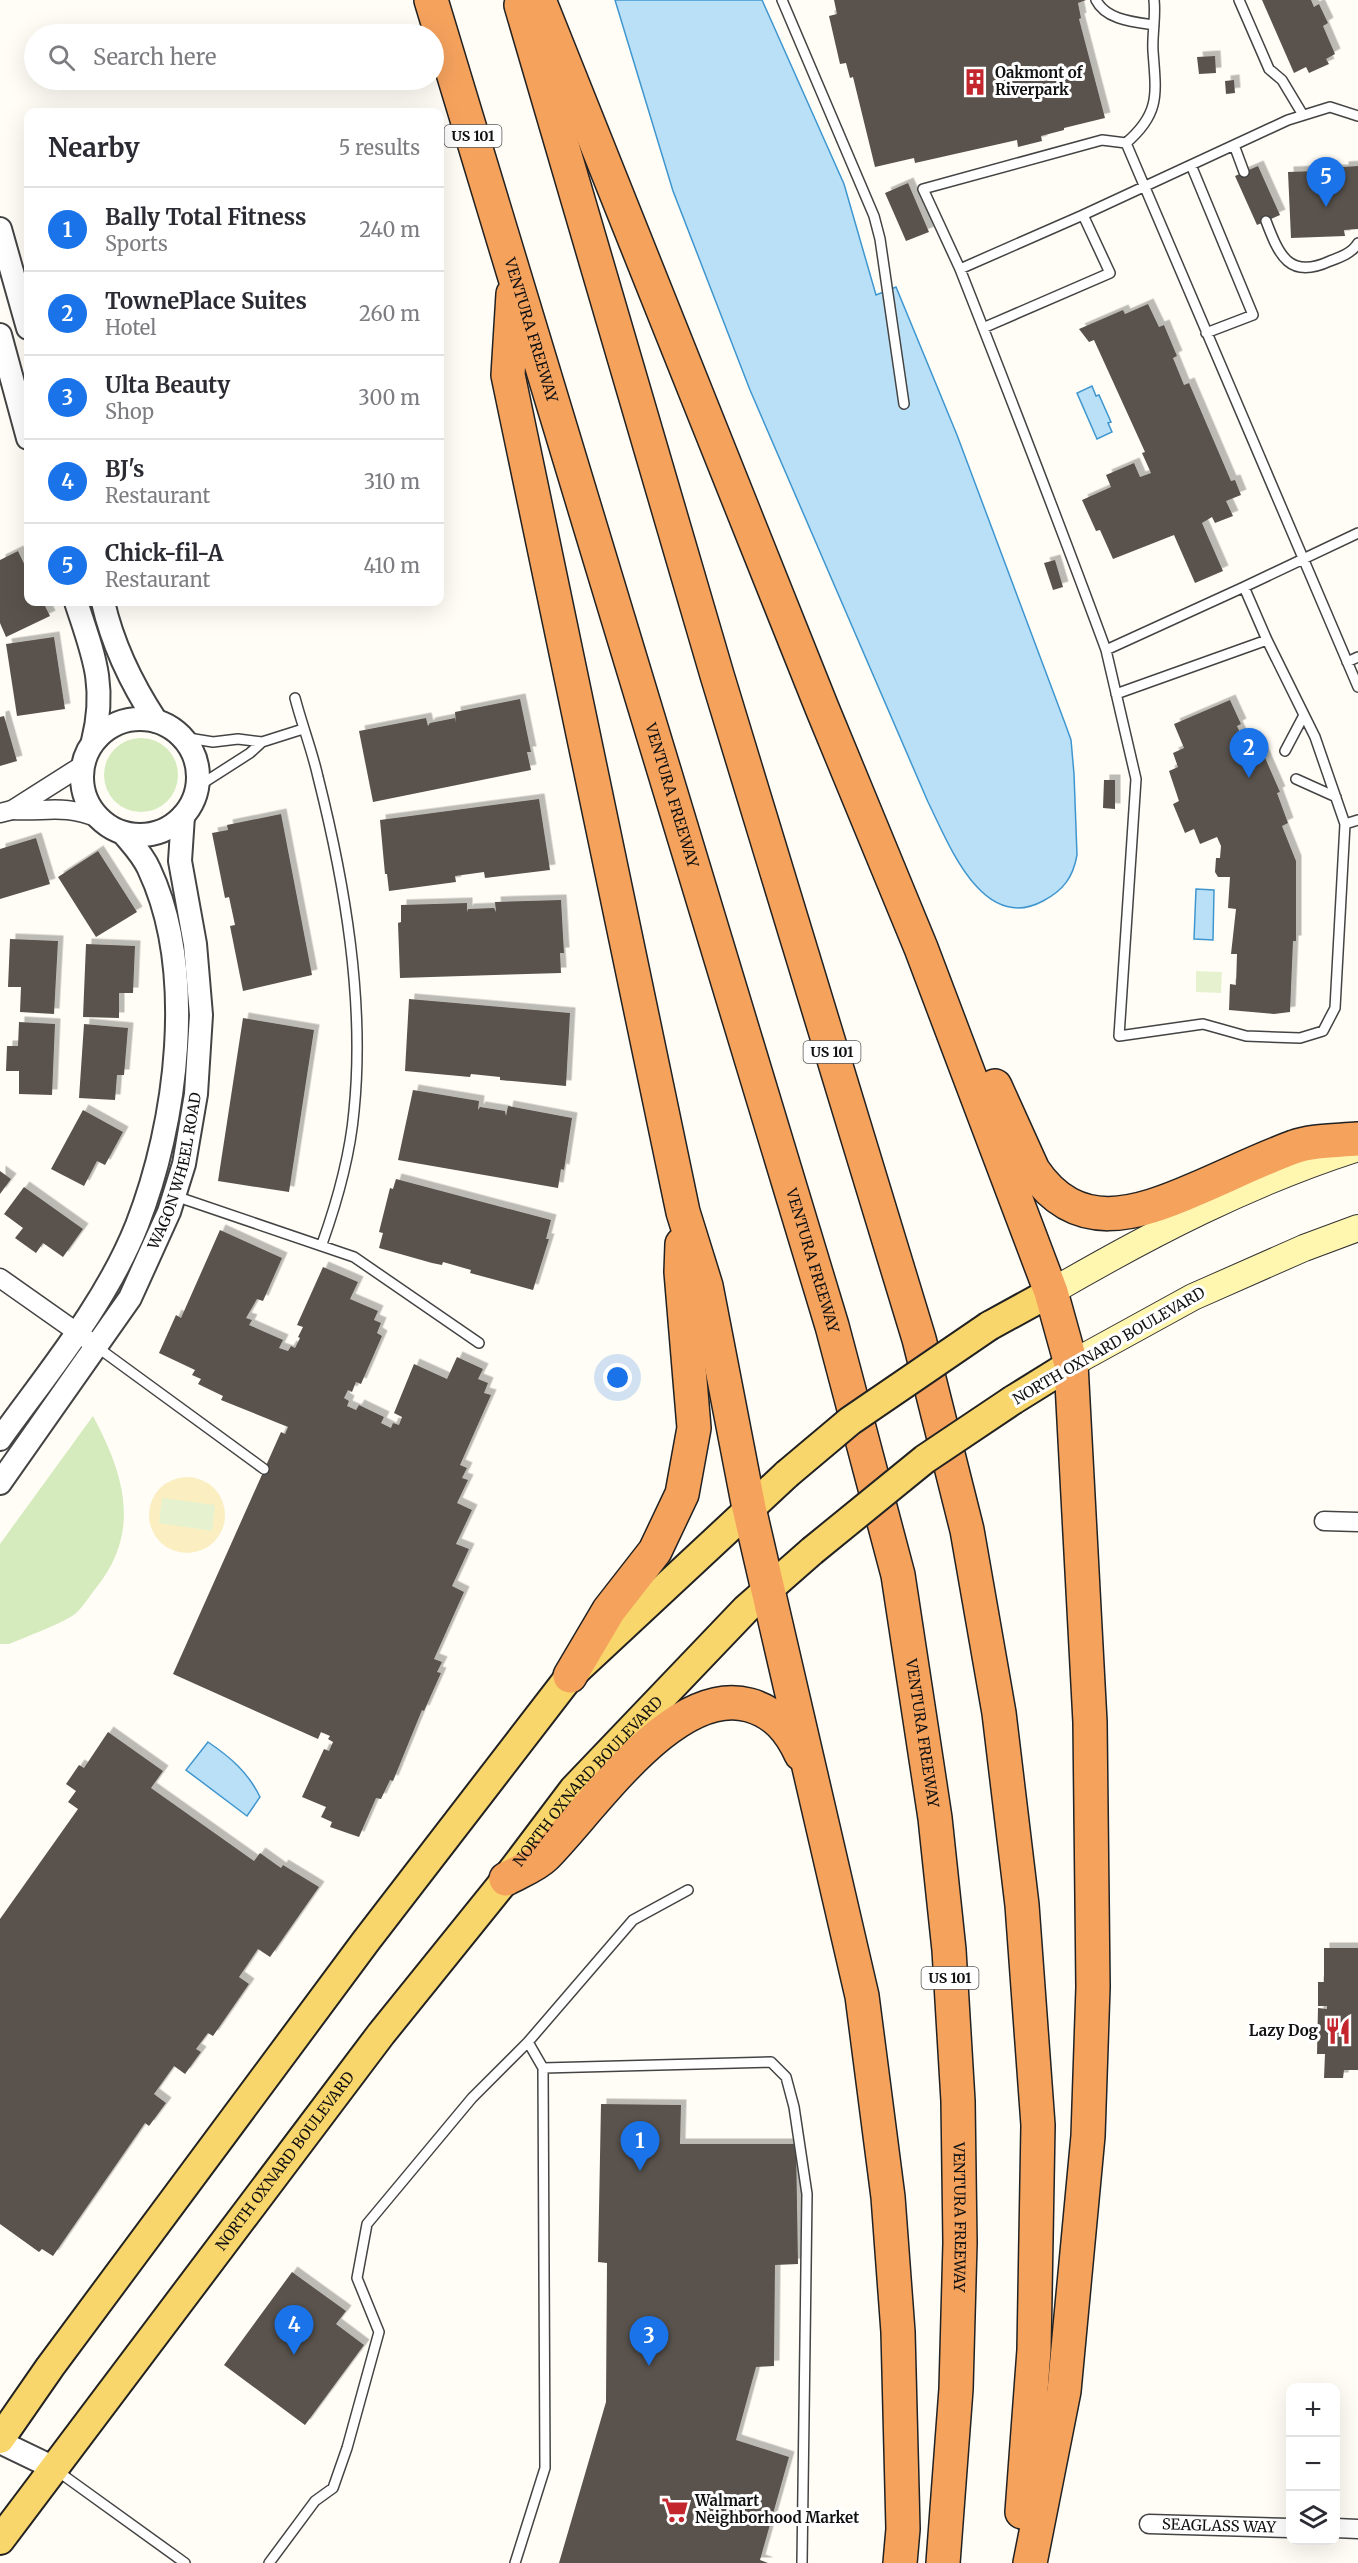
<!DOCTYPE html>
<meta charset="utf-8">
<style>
:root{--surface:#fff;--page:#f7f7f7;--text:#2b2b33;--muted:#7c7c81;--line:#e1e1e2;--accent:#1a73e8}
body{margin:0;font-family:Merriweather,serif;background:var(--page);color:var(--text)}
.controls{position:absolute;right:18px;bottom:18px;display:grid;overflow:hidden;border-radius:12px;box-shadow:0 6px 24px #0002}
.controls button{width:54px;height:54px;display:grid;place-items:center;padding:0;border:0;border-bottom:2px solid var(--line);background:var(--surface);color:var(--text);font:30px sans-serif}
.you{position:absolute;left:618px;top:1378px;width:21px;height:21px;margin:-15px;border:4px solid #fff;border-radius:50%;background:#1a73e8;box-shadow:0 0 0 9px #1a73e833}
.badge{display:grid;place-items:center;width:39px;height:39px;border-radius:50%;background:var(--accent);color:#fff;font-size:20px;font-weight:700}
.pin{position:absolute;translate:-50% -50px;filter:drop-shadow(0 2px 3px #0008)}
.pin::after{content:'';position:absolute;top:32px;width:21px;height:18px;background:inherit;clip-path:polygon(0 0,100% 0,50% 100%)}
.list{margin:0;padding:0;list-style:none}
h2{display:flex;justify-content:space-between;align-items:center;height:78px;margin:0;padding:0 24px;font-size:26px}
h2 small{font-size:20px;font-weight:400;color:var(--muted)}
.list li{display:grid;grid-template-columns:39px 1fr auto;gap:18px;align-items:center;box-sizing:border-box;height:84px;padding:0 24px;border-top:2px solid var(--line)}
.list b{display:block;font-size:22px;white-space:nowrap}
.list p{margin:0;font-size:20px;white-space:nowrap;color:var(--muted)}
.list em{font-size:20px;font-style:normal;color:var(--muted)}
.icon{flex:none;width:33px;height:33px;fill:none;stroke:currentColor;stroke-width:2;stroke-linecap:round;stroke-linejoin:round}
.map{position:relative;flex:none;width:1358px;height:2563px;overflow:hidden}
.search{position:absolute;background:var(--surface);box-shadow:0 6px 24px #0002;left:24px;top:24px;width:420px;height:66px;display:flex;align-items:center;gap:15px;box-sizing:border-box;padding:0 21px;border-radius:33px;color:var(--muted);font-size:22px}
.panel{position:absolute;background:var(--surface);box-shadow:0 6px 24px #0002;left:24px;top:108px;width:420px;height:498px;border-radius:12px}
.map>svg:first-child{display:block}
</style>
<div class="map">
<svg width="1358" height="2563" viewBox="0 0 1358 2563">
<defs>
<filter id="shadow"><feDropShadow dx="5.5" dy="-5.5" stdDeviation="0" flood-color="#0004"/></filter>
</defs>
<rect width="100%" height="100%" fill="#fffdf5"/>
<path fill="#d5ebbd" d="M104 775a37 37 0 1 1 74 0a37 37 0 1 1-74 0Z
M 93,1416 C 124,1474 142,1531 96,1588 C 89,1596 82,1610 72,1616 C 54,1627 30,1635 9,1644 L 0,1644 L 0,1544 Z"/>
<path fill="#fbeec1" d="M149 1515a38 38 0 1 1 76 0a38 38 0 1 1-76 0Z"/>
<path fill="#e6f2cf" d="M 1196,971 L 1222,972 L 1221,993 L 1196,992 Z
M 162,1498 L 215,1505 L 212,1531 L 159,1523 Z"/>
<path fill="#b9e0f7" stroke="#3f96cf" stroke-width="1.5" d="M 615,0 L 762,0 L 844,184 L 876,295 L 896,287 L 957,435 L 1066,726 L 1071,740 L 1074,774 L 1077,855 C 1073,877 1064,890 1043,901 C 982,934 948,842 928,802 L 750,390 L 673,191 Z
M 1092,386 L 1096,396 L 1099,395 L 1111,422 L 1108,423 L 1112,432 L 1097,439 L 1077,393 Z
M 1196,889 L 1214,890 L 1213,940 L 1194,939 Z
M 208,1742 C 230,1757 248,1772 260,1797 L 247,1816 L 186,1770 Z"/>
<path fill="#5a524d" filter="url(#shadow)" d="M 834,0 L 1086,0 L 1078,3 L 1081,18 L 1079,19 L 1105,118 L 1064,128 L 1064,130 L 1041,136 L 1042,141 L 1018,147 L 1017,140 L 915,163 L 914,158 L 875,167 L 853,77 L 850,78 L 846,63 L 840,64 L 829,16 L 837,14 Z
M 1262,0 L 1311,0 L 1314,7 L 1319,4 L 1328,23 L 1323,26 L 1335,54 L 1326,59 L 1329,64 L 1309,73 L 1306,67 L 1294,73 Z
M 1215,56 L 1216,73 L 1199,74 L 1197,57 Z
M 1234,80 L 1235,93 L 1226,94 L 1225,81 Z
M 1258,166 L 1280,215 L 1257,225 L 1235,176 Z
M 1358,166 L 1358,229 L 1344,230 L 1345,236 L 1291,238 L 1288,172 L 1343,170 L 1343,167 Z
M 908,183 L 929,232 L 906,241 L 885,193 Z
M 1148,304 L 1159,327 L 1164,325 L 1177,356 L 1173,358 L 1184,385 L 1189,383 L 1231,481 L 1235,480 L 1241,495 L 1226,501 L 1233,516 L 1215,523 L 1212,517 L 1202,523 L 1223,571 L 1195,583 L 1174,535 L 1113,559 L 1100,530 L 1096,531 L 1082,500 L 1111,487 L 1106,475 L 1134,463 L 1140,477 L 1151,473 L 1142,453 L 1145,452 L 1094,340 L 1089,342 L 1079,329 L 1123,310 L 1125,314 Z
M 18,551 L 28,572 L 28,602 L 43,602 L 50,616 L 6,637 L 0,623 L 0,560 Z
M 1055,560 L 1063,587 L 1053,590 L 1044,563 Z
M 54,637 L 65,709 L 17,716 L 6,644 Z
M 520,699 L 531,752 L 527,752 L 531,770 L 373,802 L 359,731 L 426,718 L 428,726 L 430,723 L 455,718 L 456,723 L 455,712 Z
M 1230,700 L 1241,724 L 1237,726 L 1243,739 L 1249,749 L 1259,744 L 1280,792 L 1277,793 L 1288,823 L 1282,826 L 1296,861 L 1296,941 L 1293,941 L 1290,1012 L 1274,1014 L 1229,1010 L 1230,984 L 1236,985 L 1237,954 L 1231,954 L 1236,909 L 1228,908 L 1230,877 L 1218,877 L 1215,872 L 1216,858 L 1220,858 L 1221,846 L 1217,837 L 1200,844 L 1194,829 L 1185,833 L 1173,804 L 1179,801 L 1169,771 L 1178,767 L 1173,753 L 1184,748 L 1174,724 Z
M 4,716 L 17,761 L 0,766 L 0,717 Z
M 1104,780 L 1115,780 L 1115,809 L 1103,808 Z
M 539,799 L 550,870 L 485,878 L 484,872 L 455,876 L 456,882 L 389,891 L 387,874 L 385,874 L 380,820 Z
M 281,814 L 312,975 L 243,991 L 230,926 L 235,925 L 229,897 L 225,898 L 212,833 L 228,830 L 227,825 Z
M 36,838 L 50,884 L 0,899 L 0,849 Z
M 98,851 L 137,912 L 96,937 L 58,877 Z
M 561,900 L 564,953 L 560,953 L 561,973 L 400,978 L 398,923 L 401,922 L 401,905 L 467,903 L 467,912 L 468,909 L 494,908 L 496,912 L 495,902 Z
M 10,939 L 58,941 L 54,1014 L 20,1012 L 21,987 L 8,987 Z
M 86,944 L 135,946 L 133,993 L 119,993 L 119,1018 L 83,1017 Z
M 409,999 L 570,1013 L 566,1086 L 500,1080 L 500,1077 L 471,1074 L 470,1077 L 405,1071 Z
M 243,1018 L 314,1030 L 289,1192 L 218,1181 Z
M 19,1022 L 55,1024 L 52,1095 L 19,1094 L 19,1071 L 6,1071 L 7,1046 L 18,1046 Z
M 84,1024 L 128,1028 L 124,1075 L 117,1075 L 115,1100 L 79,1098 Z
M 413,1090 L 479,1101 L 478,1110 L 480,1107 L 505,1111 L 506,1116 L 508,1106 L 572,1118 L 564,1170 L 561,1169 L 558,1188 L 398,1160 Z
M 83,1110 L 123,1132 L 105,1165 L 97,1161 L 84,1186 L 51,1169 Z
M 0,1171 L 11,1179 L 0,1194 Z
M 396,1179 L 551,1220 L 546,1239 L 549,1239 L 533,1290 L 470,1273 L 471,1270 L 443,1262 L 442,1265 L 432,1263 L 379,1248 L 383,1233 L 379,1232 L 390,1188 L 393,1189 Z
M 24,1187 L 83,1229 L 63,1257 L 43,1243 L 36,1253 L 15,1238 L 23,1228 L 4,1214 Z
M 220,1230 L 282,1258 L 263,1301 L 257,1299 L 246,1318 L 252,1320 L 249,1325 L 283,1340 L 279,1348 L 288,1351 L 291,1346 L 295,1348 L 300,1338 L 298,1337 L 303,1327 L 297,1325 L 323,1267 L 358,1282 L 350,1299 L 378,1311 L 374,1320 L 381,1323 L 377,1333 L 382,1336 L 361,1384 L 356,1382 L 352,1392 L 348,1390 L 344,1398 L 349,1401 L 347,1406 L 356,1410 L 359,1405 L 384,1417 L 381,1423 L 391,1428 L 393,1423 L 399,1425 L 402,1417 L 394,1413 L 414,1364 L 447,1379 L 457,1357 L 483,1369 L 478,1379 L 488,1383 L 484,1393 L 491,1395 L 460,1465 L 467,1468 L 462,1478 L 468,1480 L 457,1503 L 472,1510 L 456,1544 L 469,1549 L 452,1586 L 464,1592 L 434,1659 L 442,1662 L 437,1672 L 441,1673 L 424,1711 L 422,1710 L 393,1781 L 390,1780 L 381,1799 L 376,1798 L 359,1837 L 330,1827 L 332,1822 L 321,1817 L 326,1807 L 302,1797 L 324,1749 L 329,1751 L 333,1742 L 328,1739 L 330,1736 L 321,1732 L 318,1739 L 173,1674 L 281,1432 L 285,1434 L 288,1427 L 221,1400 L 223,1396 L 198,1384 L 201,1379 L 192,1375 L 195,1370 L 159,1353 L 176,1315 L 181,1318 Z
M 108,1732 L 163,1771 L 151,1788 L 254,1861 L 260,1853 L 281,1868 L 283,1865 L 319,1887 L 270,1957 L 258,1949 L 239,1977 L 249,1984 L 213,2036 L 208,2033 L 196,2049 L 201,2052 L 185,2074 L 174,2066 L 154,2094 L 166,2103 L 149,2126 L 145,2123 L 53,2256 L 42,2249 L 39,2252 L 0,2224 L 0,1919 L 78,1809 L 68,1802 L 76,1791 L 66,1784 L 79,1765 L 84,1768 Z
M 1324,1948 L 1358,1948 L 1358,2070 L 1344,2070 L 1343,2078 L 1324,2078 L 1325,2054 L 1317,2054 L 1318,2008 L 1327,2009 L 1327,2006 L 1318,2006 L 1318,1982 L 1324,1982 Z
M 601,2104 L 681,2105 L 680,2144 L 796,2144 L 798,2264 L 775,2265 L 774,2366 L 756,2367 L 736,2440 L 789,2457 L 760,2560 L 768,2563 L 559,2563 L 606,2402 L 607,2263 L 598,2262 Z
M 292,2272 L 346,2311 L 336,2324 L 364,2345 L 305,2425 L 224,2365 Z"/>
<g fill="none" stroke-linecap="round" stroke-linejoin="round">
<defs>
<path id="service" d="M 782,0 L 874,216 L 880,239 L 904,404
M 1096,0 C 1106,20 1134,22 1154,25
M 1154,0 C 1156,17 1152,34 1153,51 C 1156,93 1161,113 1126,143 L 1358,687
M 1239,0 L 1269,69 L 1282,80 L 1303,115
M 1234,145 L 1244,172
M 1191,165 L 1253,315 L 1206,333
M 1083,215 L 1288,120 L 1330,107 L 1358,116
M 1266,221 C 1279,255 1289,280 1330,261 C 1341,257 1352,253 1358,243
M 960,269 L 923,189 L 1102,140 L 1126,143
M 983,328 L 1110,273 L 1083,215 L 960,269 C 1010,396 1059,522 1106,650
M 1244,587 L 1106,650 L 1136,779 L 1119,1036 L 1203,1024 L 1246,1036 L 1300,1038 L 1323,1031 L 1335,1008 L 1345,824 L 1358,820
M 1267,640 L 1244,587 L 1358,533
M 1347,662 L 1358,657
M 1116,694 L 1267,640 L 1315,737 L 1345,824
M 295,698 C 302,725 312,750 318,777 C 345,884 365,1001 354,1111 C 350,1156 337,1202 322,1244
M 182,737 L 213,742 L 238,739 L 262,742 L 250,753 L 197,787
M 262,742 L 303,729
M 1285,751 L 1304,715
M 1296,779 L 1336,797
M 175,1196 L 354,1257 L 479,1343
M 97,1347 L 264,1469
M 528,2042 L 543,2068 L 771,2062 L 786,2077 L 794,2107 L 807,2194 L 802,2563
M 56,2470 L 185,2563
M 269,2563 L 315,2501 L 333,2488 L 347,2448 L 379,2332 L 357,2278 L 367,2224 L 472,2098 L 528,2042 L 633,1920 L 688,1890
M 515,2563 L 545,2468 L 543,2068"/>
<g id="minor">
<path d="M 12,810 C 47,812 64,804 98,818"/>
<path d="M 0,813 L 12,810 L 83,765"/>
<path d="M 0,1278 L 88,1340"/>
<path d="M 1324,1521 L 1358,1522"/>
<path id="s1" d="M 1149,2524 L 1290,2528"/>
<path d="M 1336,2528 L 1358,2529"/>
</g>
<g id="tertiary">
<path d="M 0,229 L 28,328"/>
<path d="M 0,335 L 28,438"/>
<path d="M 76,602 C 93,654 107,685 93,741"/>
<path d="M 103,602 C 113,646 131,683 156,721"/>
<circle cx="140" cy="777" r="58"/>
<path d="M 0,1439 C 49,1371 106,1303 137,1225 C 177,1123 197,971 149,869 C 143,855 132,844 123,833"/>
<path id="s2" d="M 0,1483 L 130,1298 L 169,1212 L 184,1164 L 196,1094 L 201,1015 L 195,944 L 180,861 L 183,816"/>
<path d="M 0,2442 L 54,2468"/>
</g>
<path id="secondary" d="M 1051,1292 C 1149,1235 1251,1182 1358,1148
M 1071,1364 L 1193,1297 L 1304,1248 L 1358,1228"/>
<g id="primary">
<path d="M 989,1326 L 1051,1292"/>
<path d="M 1013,1400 L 1071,1364"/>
<path d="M 0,2439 L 50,2367 L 366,1941 L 570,1676 L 787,1474"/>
<path id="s3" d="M 0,2540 L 381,2034 L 506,1879 L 574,1789 L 746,1609 L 812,1551"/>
</g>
<g id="motorway">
<path id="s4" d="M 431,0 L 832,1326 L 898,1575 L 935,1818 L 949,1950 L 958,2101 L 960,2243 L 956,2389 L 943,2563"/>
<path d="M 539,0 L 822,708 L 921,948 L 1051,1292 L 1071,1364 L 1090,1722 L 1093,1987 L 1088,2136 L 1064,2391 L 1030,2563"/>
<path d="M 521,5 L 717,675 L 919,1339 L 967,1530 L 999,1713 L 1022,1905 L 1038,2125 L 1034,2350 L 1022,2512"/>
<path d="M 513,294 L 508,375 L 683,1212 L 706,1286 L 749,1508 L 862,1996 L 888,2197 L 898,2332 L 903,2529 L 900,2563"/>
<path d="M 995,1086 L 1033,1170 C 1077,1235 1136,1215 1196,1189 C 1229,1175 1261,1159 1294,1147 C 1312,1140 1338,1141 1358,1139"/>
<path d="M 570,1676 L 609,1610 L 655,1551 L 682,1494 L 694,1428 L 681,1272 L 682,1244"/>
<path d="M 506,1879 C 518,1872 535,1866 545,1856 C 592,1809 674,1684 749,1705 C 775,1712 790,1730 801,1754"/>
</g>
</defs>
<use href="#service" stroke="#444" stroke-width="12"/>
<use href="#minor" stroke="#444" stroke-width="21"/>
<use href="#tertiary" stroke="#444" stroke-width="26"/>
<use href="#secondary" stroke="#333" stroke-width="28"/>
<use href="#primary" stroke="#222" stroke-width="32"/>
<use href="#motorway" stroke="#222" stroke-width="36"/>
<use href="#service" stroke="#fff" stroke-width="9"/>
<use href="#minor" stroke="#fff" stroke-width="18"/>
<use href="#tertiary" stroke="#fff" stroke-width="22"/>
<use href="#secondary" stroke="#fff6b0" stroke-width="26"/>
<use href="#primary" stroke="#f9d66b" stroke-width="28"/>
<use href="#motorway" stroke="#f5a25d" stroke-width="33"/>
<defs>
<path id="primary-bridge" d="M 787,1474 L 850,1421 L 989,1326
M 812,1551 L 925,1459 L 1013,1400"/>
</defs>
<use href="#primary-bridge" stroke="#222" stroke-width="32" stroke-linecap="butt"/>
<use href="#primary-bridge" stroke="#f9d66b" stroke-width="28"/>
</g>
<defs>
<symbol id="building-bare" viewBox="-9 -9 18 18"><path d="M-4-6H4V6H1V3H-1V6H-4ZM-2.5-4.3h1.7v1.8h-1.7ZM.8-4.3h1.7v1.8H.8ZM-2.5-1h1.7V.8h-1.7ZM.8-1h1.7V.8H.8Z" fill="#c4262e" stroke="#fff" stroke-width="2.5" paint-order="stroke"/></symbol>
<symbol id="restaurant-bare" viewBox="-9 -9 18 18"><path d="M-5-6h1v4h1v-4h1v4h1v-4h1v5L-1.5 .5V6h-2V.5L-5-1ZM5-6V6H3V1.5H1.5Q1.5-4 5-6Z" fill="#c4262e" stroke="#fff" stroke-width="2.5" paint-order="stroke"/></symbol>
<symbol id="supermarket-bare" viewBox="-9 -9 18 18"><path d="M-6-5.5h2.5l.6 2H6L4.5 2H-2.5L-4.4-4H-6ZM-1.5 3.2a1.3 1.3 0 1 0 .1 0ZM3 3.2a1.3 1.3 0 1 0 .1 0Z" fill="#c4262e" stroke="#fff" stroke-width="2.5" paint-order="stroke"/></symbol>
</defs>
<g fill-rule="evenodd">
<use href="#building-bare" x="956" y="63" width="38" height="38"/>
<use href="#restaurant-bare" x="1319" y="2012" width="38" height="38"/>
<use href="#supermarket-bare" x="656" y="2491" width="38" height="38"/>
</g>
<g text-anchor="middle" stroke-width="6" stroke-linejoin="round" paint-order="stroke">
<g fill="#fff" stroke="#585858" stroke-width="1.5">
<rect x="444.5" y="125" width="57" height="22" rx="4.5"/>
<rect x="803.5" y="1041" width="57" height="22" rx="4.5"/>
<rect x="921.5" y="1967" width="57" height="22" rx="4.5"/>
</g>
<g font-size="14" font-weight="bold" fill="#111">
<text x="473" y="141">US 101</text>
<text x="832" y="1057">US 101</text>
<text x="950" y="1983">US 101</text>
</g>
<g font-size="15" font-weight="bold" fill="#111" stroke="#fff" text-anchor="start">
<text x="995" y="78">Oakmont of<tspan x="995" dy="17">Riverpark</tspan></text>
<text x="1318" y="2036" text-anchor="end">Lazy Dog</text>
<text x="695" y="2506">Walmart<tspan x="695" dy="17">Neighborhood Market</tspan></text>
</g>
<g font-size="15" fill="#111" stroke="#fff">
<text dy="5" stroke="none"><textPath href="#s4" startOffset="345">VENTURA FREEWAY</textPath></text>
<text dy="5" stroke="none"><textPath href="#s4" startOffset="831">VENTURA FREEWAY</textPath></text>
<text dy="5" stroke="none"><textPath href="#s2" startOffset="362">WAGON WHEEL ROAD</textPath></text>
<text dy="5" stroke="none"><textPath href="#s4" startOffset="1317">VENTURA FREEWAY</textPath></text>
<text transform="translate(1109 1346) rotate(-30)" y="5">NORTH OXNARD BOULEVARD</text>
<text dy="5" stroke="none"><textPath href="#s4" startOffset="1803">VENTURA FREEWAY</textPath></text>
<text dy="5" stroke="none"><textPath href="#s3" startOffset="960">NORTH OXNARD BOULEVARD</textPath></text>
<text dy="5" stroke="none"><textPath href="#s3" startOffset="474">NORTH OXNARD BOULEVARD</textPath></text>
<text dy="5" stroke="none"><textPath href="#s4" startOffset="2289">VENTURA FREEWAY</textPath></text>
<text dy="5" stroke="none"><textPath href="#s1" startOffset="70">SEAGLASS WAY</textPath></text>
</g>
</g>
</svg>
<div class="controls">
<button>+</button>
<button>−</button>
<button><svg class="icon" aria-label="layers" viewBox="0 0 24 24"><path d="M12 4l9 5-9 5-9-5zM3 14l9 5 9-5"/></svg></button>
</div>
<div class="you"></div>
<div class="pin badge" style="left:640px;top:2171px">1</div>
<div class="pin badge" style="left:1249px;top:778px">2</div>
<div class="pin badge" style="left:649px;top:2366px">3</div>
<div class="pin badge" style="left:294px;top:2355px">4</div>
<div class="pin badge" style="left:1326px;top:207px">5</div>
<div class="search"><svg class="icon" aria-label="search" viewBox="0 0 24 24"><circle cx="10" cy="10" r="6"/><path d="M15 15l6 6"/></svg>Search here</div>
<section class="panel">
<h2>Nearby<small>5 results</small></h2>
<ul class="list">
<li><span class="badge">1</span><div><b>Bally Total Fitness</b><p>Sports</p></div><em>240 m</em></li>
<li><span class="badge">2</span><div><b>TownePlace Suites</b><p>Hotel</p></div><em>260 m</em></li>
<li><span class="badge">3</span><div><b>Ulta Beauty</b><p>Shop</p></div><em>300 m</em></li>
<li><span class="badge">4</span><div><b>BJ's</b><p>Restaurant</p></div><em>310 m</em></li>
<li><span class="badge">5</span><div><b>Chick-fil-A</b><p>Restaurant</p></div><em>410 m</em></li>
</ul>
</section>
</div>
